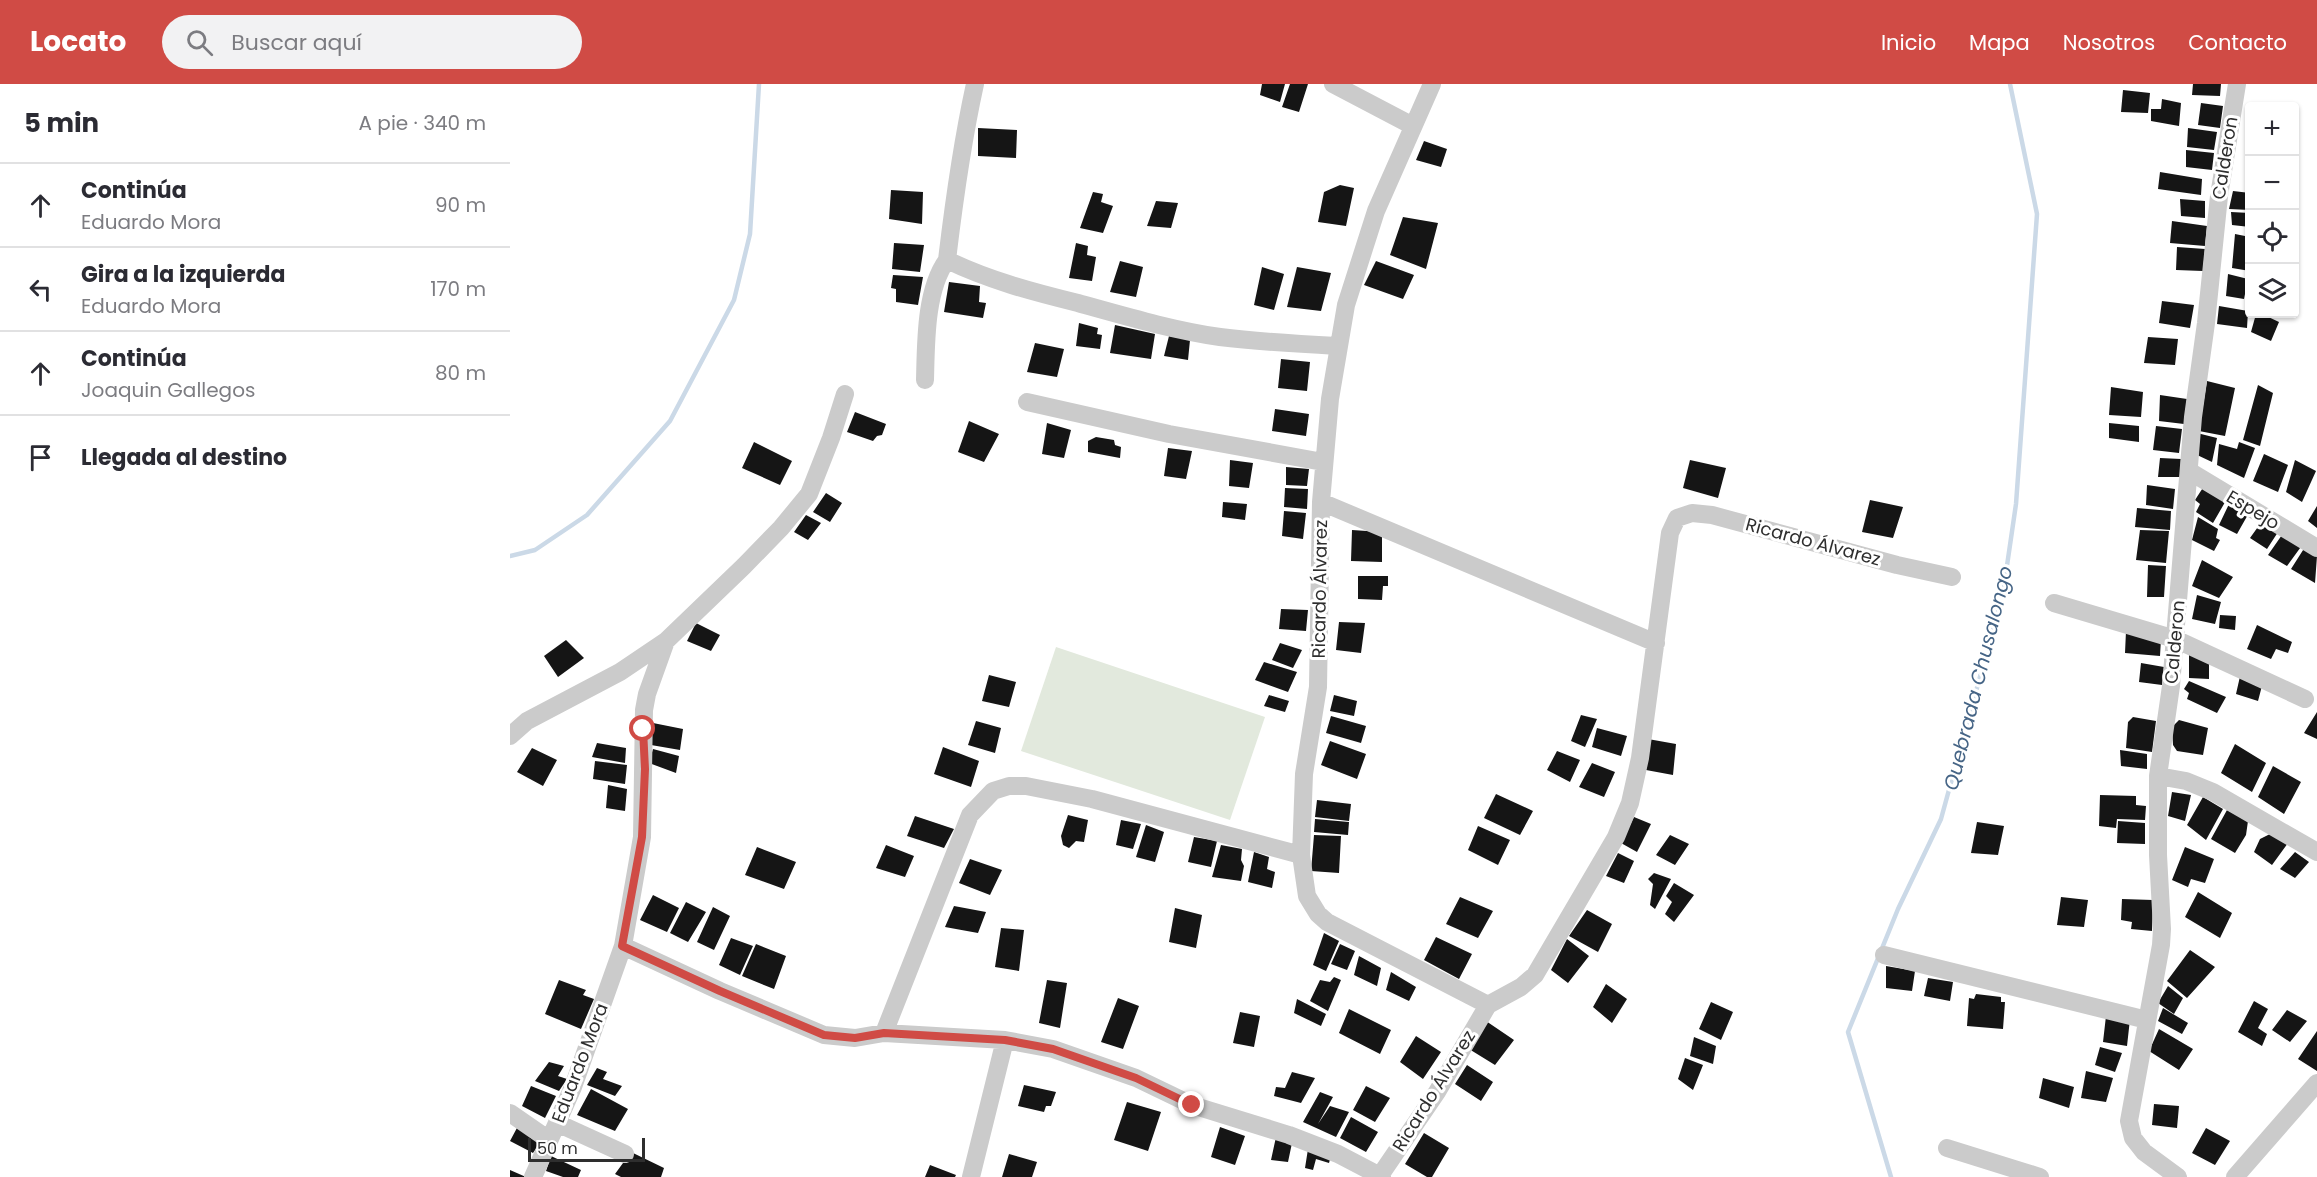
<!DOCTYPE html>
<html lang="es">
<meta charset="utf-8">
<style>
:root{--surface:#fff;--page:#f2f2f3;--text:#2b2b33;--muted:#7c7c81;--line:#e1e1e2;--accent:#d04b45}
body{margin:0;font-family:Poppins,sans-serif;background:var(--page);color:var(--text)}
.controls{position:absolute;right:18px;top:18px;display:grid;overflow:hidden;border-radius:6px;box-shadow:0 2px 4px #0004}
.controls button{width:54px;height:54px;display:grid;place-items:center;padding:0;border:0;border-bottom:2px solid var(--line);background:var(--surface);color:var(--text);font:30px sans-serif}
.scale{position:absolute;left:18px;bottom:15px;width:117px;box-sizing:border-box;padding-left:6px;border:3px solid #2e2e2e;border-top:0;font-size:16px;line-height:21px;white-space:nowrap;color:#2e2e2e;-webkit-text-stroke:4px #fff;paint-order:stroke}
.stop{position:absolute;width:18px;height:18px;margin:-14px;border:4px solid #d04b45;border-radius:50%;background:#fff}
.stop.end{background:#d04b45;border-color:#fff;box-shadow:0 2px 6px #0008}
.list{margin:0;padding:0;list-style:none}
h2{display:flex;justify-content:space-between;align-items:center;height:78px;margin:0;padding:0 24px;font-size:26px}
h2 small{font-size:20px;font-weight:400;color:var(--muted)}
.list li{display:grid;grid-template-columns:39px 1fr auto;gap:18px;align-items:center;box-sizing:border-box;height:84px;padding:0 24px;border-top:2px solid var(--line)}
.list b{display:block;font-size:22px;white-space:nowrap}
.list p{margin:0;font-size:20px;white-space:nowrap;color:var(--muted)}
.list em{font-size:20px;font-style:normal;color:var(--muted)}
.icon{flex:none;width:33px;height:33px;fill:none;stroke:currentColor;stroke-width:2;stroke-linecap:round;stroke-linejoin:round}
.map{position:relative;flex:none;width:1807px;height:1093px;overflow:hidden}
header{display:flex;align-items:center;gap:36px;box-sizing:border-box;height:84px;padding:0 30px;background:var(--accent);color:#fff}
header strong{font-size:28px}
nav{display:flex;gap:33px;margin-inline-start:auto;font-size:21px}
.search{width:420px;height:54px;background:var(--page);display:flex;align-items:center;gap:15px;box-sizing:border-box;padding:0 21px;border-radius:33px;color:var(--muted);font-size:22px}
main{display:flex}
aside{flex:1;background:var(--surface)}
.map>svg:first-child{display:block}
</style>
<header>
<strong>Locato</strong>
<div class="search"><svg class="icon" aria-label="search" viewBox="0 0 24 24"><circle cx="10" cy="10" r="6"/><path d="M15 15l6 6"/></svg>Buscar aquí</div>
<nav><a>Inicio</a><a>Mapa</a><a>Nosotros</a><a>Contacto</a></nav>
</header>
<main>
<aside>
<h2>5 min<small>A pie · 340 m</small></h2>
<ul class="list">
<li><svg class="icon" aria-label="ahead" viewBox="0 0 24 24"><path d="M12 20V5M6 11l6-6 6 6"/></svg><div><b>Continúa</b><p>Eduardo Mora</p></div><em>90 m</em></li>
<li><svg class="icon" aria-label="left" viewBox="0 0 24 24"><path d="M17 20v-9H6M10 6l-5 5 5 5"/></svg><div><b>Gira a la izquierda</b><p>Eduardo Mora</p></div><em>170 m</em></li>
<li><svg class="icon" aria-label="ahead" viewBox="0 0 24 24"><path d="M12 20V5M6 11l6-6 6 6"/></svg><div><b>Continúa</b><p>Joaquin Gallegos</p></div><em>80 m</em></li>
<li><svg class="icon" aria-label="arrive" viewBox="0 0 24 24"><path d="M6 21V4h12l-3 4 3 4H6"/></svg><div><b>Llegada al destino</b></div></li>
</ul>
</aside>
<div class="map">
<svg width="1807" height="1093" viewBox="0 0 1807 1093">
<rect width="100%" height="100%" fill="#fff"/>
<path fill="#e2e9dd" d="M 546,563 L 755,633 L 720,736 L 511,667 Z"/>
<g fill="none" stroke-linecap="round" stroke-linejoin="round">
<path stroke="#cbd9e7" stroke-width="4.5" d="M 0,472 L 25,466 L 77,431 L 160,337 L 224,216 L 240,150 L 249,0
M 1381,1093 L 1338,948 L 1388,825 L 1431,735 L 1493,509 L 1506,420 L 1527,130 L 1500,0"/>
</g>
<path fill="#151515" d="M 752,0 L 775,0 L 770,18 L 750,11 Z
M 780,0 L 798,0 L 789,28 L 772,23 Z
M 1683,0 L 1711,0 L 1710,12 L 1682,11 Z
M 1613,6 L 1640,9 L 1638,29 L 1611,28 Z
M 1652,15 L 1671,19 L 1669,42 L 1641,37 L 1641,25 L 1651,25 Z
M 1691,19 L 1713,22 L 1710,44 L 1688,41 Z
M 468,44 L 507,46 L 506,74 L 468,72 Z
M 1678,44 L 1707,48 L 1704,66 L 1677,63 Z
M 914,57 L 937,65 L 931,83 L 906,76 Z
M 1676,66 L 1704,69 L 1702,86 L 1676,83 Z
M 1650,88 L 1692,95 L 1691,111 L 1648,105 Z
M 830,101 L 844,104 L 836,142 L 808,138 L 814,108 Z
M 381,106 L 413,108 L 412,140 L 379,135 Z
M 1723,107 L 1740,109 L 1740,126 L 1719,125 Z
M 583,108 L 593,110 L 591,118 L 603,122 L 593,149 L 570,144 Z
M 1670,115 L 1695,117 L 1695,134 L 1671,132 Z
M 646,117 L 668,119 L 661,144 L 637,142 Z
M 1721,128 L 1740,129 L 1740,143 L 1722,141 Z
M 893,133 L 928,139 L 916,185 L 880,171 Z
M 1662,137 L 1697,142 L 1695,162 L 1660,159 Z
M 1725,150 L 1740,153 L 1740,187 L 1722,184 Z
M 384,159 L 414,161 L 410,188 L 382,185 Z
M 566,159 L 578,162 L 577,171 L 586,173 L 582,197 L 559,194 Z
M 1667,163 L 1695,165 L 1693,187 L 1666,186 Z
M 610,177 L 633,183 L 626,213 L 600,208 Z
M 866,177 L 904,191 L 893,215 L 854,201 Z
M 752,183 L 774,190 L 764,226 L 744,221 Z
M 787,183 L 821,189 L 811,227 L 777,223 Z
M 1718,190 L 1738,195 L 1734,215 L 1716,212 Z
M 383,191 L 413,193 L 408,221 L 386,218 L 386,205 L 381,204 Z
M 439,198 L 470,202 L 469,218 L 476,219 L 473,234 L 434,228 Z
M 1652,217 L 1684,221 L 1680,244 L 1649,239 Z
M 1709,222 L 1738,227 L 1737,244 L 1707,240 Z
M 1746,230 L 1752,230 L 1769,238 L 1761,257 L 1741,248 Z
M 569,239 L 588,244 L 587,250 L 592,251 L 590,265 L 566,262 Z
M 605,241 L 645,250 L 641,275 L 600,269 Z
M 659,252 L 680,256 L 678,276 L 654,272 Z
M 1638,253 L 1668,255 L 1665,281 L 1634,279 Z
M 525,259 L 554,265 L 547,293 L 517,288 Z
M 771,275 L 800,278 L 797,307 L 768,304 Z
M 1697,297 L 1725,304 L 1715,352 L 1689,347 Z
M 1748,301 L 1763,309 L 1750,362 L 1733,356 Z
M 1601,303 L 1633,308 L 1631,333 L 1599,331 Z
M 1650,311 L 1677,315 L 1674,340 L 1649,337 Z
M 765,325 L 799,330 L 796,352 L 762,347 Z
M 345,328 L 376,340 L 372,351 L 367,352 L 363,357 L 337,348 Z
M 459,337 L 489,350 L 474,378 L 448,368 Z
M 537,339 L 561,346 L 554,374 L 532,370 Z
M 1599,339 L 1629,342 L 1629,358 L 1599,354 Z
M 1646,342 L 1672,345 L 1669,369 L 1643,366 Z
M 1687,349 L 1707,354 L 1702,378 L 1685,370 Z
M 586,353 L 604,356 L 605,361 L 611,363 L 610,374 L 578,368 L 578,357 Z
M 244,358 L 282,377 L 270,401 L 232,384 Z
M 1729,358 L 1745,364 L 1734,394 L 1707,381 L 1709,360 L 1727,365 Z
M 658,364 L 682,367 L 676,395 L 654,392 Z
M 1754,370 L 1778,381 L 1768,408 L 1743,397 Z
M 1650,374 L 1671,375 L 1670,393 L 1648,393 Z
M 720,376 L 743,379 L 739,404 L 719,402 Z
M 1180,376 L 1216,384 L 1208,414 L 1173,404 Z
M 1785,376 L 1806,387 L 1792,418 L 1776,408 Z
M 776,383 L 799,385 L 797,402 L 776,401 Z
M 1696,399 L 1718,413 L 1703,439 L 1686,428 L 1690,420 L 1685,416 Z
M 1637,401 L 1665,405 L 1663,425 L 1636,421 Z
M 775,404 L 798,405 L 797,425 L 774,423 Z
M 316,409 L 332,419 L 320,438 L 303,428 Z
M 1360,416 L 1393,423 L 1383,454 L 1352,448 Z
M 713,418 L 737,420 L 735,436 L 712,433 Z
M 1719,420 L 1740,427 L 1727,450 L 1709,441 Z
M 1807,422 L 1807,444 L 1798,437 Z
M 1627,424 L 1661,427 L 1660,446 L 1625,443 Z
M 774,427 L 796,429 L 793,455 L 772,452 Z
M 296,431 L 311,439 L 298,456 L 284,448 Z
M 1688,433 L 1708,445 L 1706,454 L 1710,456 L 1704,467 L 1682,456 Z
M 1750,440 L 1770,445 L 1757,465 L 1740,454 Z
M 842,446 L 872,448 L 872,478 L 841,477 Z
M 1630,446 L 1659,447 L 1656,479 L 1626,476 Z
M 1774,448 L 1793,460 L 1777,482 L 1758,471 Z
M 1795,463 L 1807,472 L 1805,499 L 1781,485 Z
M 1692,476 L 1723,493 L 1709,514 L 1682,502 Z
M 1638,481 L 1656,482 L 1654,513 L 1637,513 Z
M 848,492 L 878,492 L 878,502 L 873,502 L 872,516 L 848,515 Z
M 1687,511 L 1711,518 L 1705,540 L 1682,535 Z
M 771,525 L 798,526 L 796,547 L 769,545 Z
M 1710,531 L 1726,532 L 1725,546 L 1709,544 Z
M 829,538 L 855,539 L 851,569 L 826,566 Z
M 186,539 L 210,551 L 201,567 L 177,557 Z
M 1747,541 L 1782,558 L 1778,569 L 1766,565 L 1761,575 L 1737,565 Z
M 1616,547 L 1651,555 L 1650,572 L 1615,569 Z
M 56,556 L 74,574 L 48,593 L 34,572 Z
M 770,559 L 792,566 L 783,584 L 762,576 Z
M 1679,564 L 1699,574 L 1699,595 L 1679,594 Z
M 754,578 L 787,588 L 778,608 L 745,596 Z
M 1631,579 L 1654,583 L 1652,601 L 1629,598 Z
M 1731,588 L 1753,598 L 1748,617 L 1726,610 Z
M 479,591 L 506,598 L 499,623 L 472,617 Z
M 1679,597 L 1716,613 L 1707,629 L 1677,615 L 1679,609 L 1674,605 Z
M 759,611 L 779,617 L 775,628 L 754,622 Z
M 824,611 L 847,617 L 844,632 L 820,627 Z
M 1807,628 L 1807,655 L 1794,649 Z
M 1071,631 L 1087,635 L 1075,663 L 1061,657 Z
M 821,632 L 856,642 L 851,659 L 816,649 Z
M 1623,633 L 1646,637 L 1642,668 L 1616,664 L 1618,638 Z
M 1669,636 L 1698,644 L 1693,671 L 1667,667 L 1663,661 L 1662,643 Z
M 466,637 L 491,644 L 485,669 L 458,661 Z
M 143,639 L 173,645 L 170,666 L 141,661 Z
M 1087,644 L 1117,652 L 1111,672 L 1082,663 Z
M 1138,655 L 1166,660 L 1163,691 L 1136,686 Z
M 820,657 L 856,670 L 847,695 L 811,681 Z
M 87,659 L 116,664 L 115,679 L 82,673 Z
M 1725,660 L 1756,679 L 1742,708 L 1711,689 Z
M 433,663 L 469,677 L 461,703 L 424,690 Z
M 22,664 L 47,676 L 33,702 L 7,688 Z
M 143,665 L 169,672 L 166,689 L 139,679 Z
M 1610,666 L 1637,670 L 1637,685 L 1611,682 Z
M 1047,667 L 1070,676 L 1060,698 L 1037,686 Z
M 85,677 L 117,681 L 115,700 L 83,695 Z
M 1082,679 L 1105,688 L 1094,713 L 1069,703 Z
M 1763,682 L 1791,698 L 1774,730 L 1748,713 Z
M 98,701 L 117,705 L 115,727 L 96,724 Z
M 1662,708 L 1681,711 L 1675,737 L 1658,732 Z
M 986,710 L 1023,727 L 1010,751 L 974,734 Z
M 1590,711 L 1626,712 L 1626,721 L 1636,722 L 1635,736 L 1607,735 L 1606,744 L 1589,742 Z
M 1693,713 L 1713,725 L 1696,756 L 1677,741 Z
M 807,716 L 841,720 L 839,737 L 805,733 Z
M 1717,726 L 1738,737 L 1736,751 L 1725,769 L 1701,755 Z
M 558,731 L 578,736 L 574,758 L 566,757 L 559,764 L 553,761 L 551,752 Z
M 405,732 L 444,745 L 434,764 L 397,752 Z
M 1124,733 L 1141,740 L 1127,768 L 1111,759 Z
M 805,735 L 839,738 L 838,751 L 804,748 Z
M 611,736 L 631,740 L 623,765 L 606,761 Z
M 1608,737 L 1635,739 L 1635,760 L 1607,759 Z
M 1467,738 L 1494,742 L 1488,771 L 1461,769 Z
M 636,741 L 654,748 L 645,778 L 626,773 Z
M 968,742 L 1000,756 L 988,781 L 958,766 Z
M 1762,749 L 1778,759 L 1762,781 L 1744,768 L 1750,755 Z
M 804,751 L 831,752 L 829,789 L 801,787 Z
M 1160,751 L 1179,760 L 1165,781 L 1146,771 Z
M 684,753 L 707,757 L 701,783 L 678,778 Z
M 376,761 L 404,772 L 395,793 L 366,784 Z
M 711,761 L 732,765 L 731,776 L 734,782 L 731,797 L 702,793 Z
M 247,763 L 286,778 L 274,805 L 235,791 Z
M 1675,763 L 1704,775 L 1695,799 L 1681,795 L 1678,803 L 1662,796 Z
M 744,768 L 759,773 L 757,785 L 765,788 L 762,804 L 738,798 Z
M 1785,768 L 1799,778 L 1785,794 L 1770,785 Z
M 1108,769 L 1124,777 L 1114,799 L 1096,792 Z
M 460,775 L 492,786 L 480,811 L 449,799 Z
M 1144,789 L 1161,795 L 1145,825 L 1140,821 L 1143,800 L 1138,795 Z
M 1164,799 L 1184,811 L 1164,838 L 1155,830 L 1162,818 L 1156,812 Z
M 1688,808 L 1722,829 L 1710,854 L 1675,833 Z
M 143,811 L 169,824 L 157,848 L 130,836 Z
M 950,813 L 983,827 L 968,854 L 936,840 Z
M 1551,813 L 1578,816 L 1574,843 L 1547,841 Z
M 1612,815 L 1643,816 L 1642,847 L 1621,845 L 1622,838 L 1611,836 Z
M 176,818 L 196,828 L 178,858 L 160,849 Z
M 444,822 L 476,828 L 468,849 L 435,843 Z
M 203,823 L 220,832 L 204,866 L 187,858 Z
M 665,824 L 692,831 L 686,864 L 659,858 Z
M 1077,826 L 1102,840 L 1088,868 L 1059,852 Z
M 491,844 L 514,846 L 509,887 L 485,883 Z
M 814,849 L 829,857 L 816,887 L 803,881 Z
M 926,853 L 962,870 L 949,895 L 914,876 Z
M 221,854 L 243,862 L 230,891 L 209,881 Z
M 1057,855 L 1079,872 L 1058,899 L 1041,886 Z
M 246,860 L 276,872 L 264,905 L 232,892 Z
M 830,860 L 845,867 L 837,886 L 821,880 Z
M 1680,866 L 1705,883 L 1677,914 L 1657,897 Z
M 849,872 L 871,884 L 867,902 L 844,891 Z
M 1376,882 L 1405,887 L 1402,907 L 1376,904 Z
M 881,888 L 906,903 L 899,917 L 876,906 Z
M 824,893 L 831,896 L 818,927 L 800,917 L 810,896 L 820,898 Z
M 1418,894 L 1443,898 L 1440,917 L 1414,912 Z
M 49,896 L 76,906 L 73,911 L 84,915 L 71,945 L 35,930 Z
M 537,896 L 557,899 L 550,944 L 529,939 Z
M 1096,900 L 1117,915 L 1102,939 L 1083,923 Z
M 1658,902 L 1673,914 L 1664,930 L 1648,919 Z
M 1466,910 L 1491,913 L 1491,918 L 1495,918 L 1493,945 L 1457,942 L 1459,914 L 1464,915 Z
M 608,914 L 629,922 L 613,965 L 591,958 Z
M 787,915 L 816,930 L 811,942 L 784,929 Z
M 1744,917 L 1758,925 L 1748,944 L 1757,950 L 1752,962 L 1728,948 Z
M 1201,918 L 1223,928 L 1211,956 L 1189,945 Z
M 1653,924 L 1678,939 L 1672,950 L 1648,937 Z
M 839,925 L 881,946 L 870,970 L 829,949 Z
M 1777,926 L 1797,937 L 1780,958 L 1762,946 Z
M 730,928 L 750,932 L 744,963 L 723,959 Z
M 1596,932 L 1620,935 L 1617,962 L 1593,958 Z
M 976,937 L 1004,956 L 985,981 L 959,965 Z
M 1649,945 L 1683,965 L 1669,986 L 1639,967 Z
M 1807,947 L 1807,987 L 1788,975 Z
M 906,952 L 931,968 L 913,995 L 890,978 Z
M 1184,953 L 1206,962 L 1203,980 L 1180,972 Z
M 1590,963 L 1612,969 L 1605,988 L 1585,981 Z
M 1175,974 L 1193,981 L 1183,1006 L 1168,995 Z
M 39,978 L 54,982 L 48,992 L 57,995 L 49,1007 L 25,997 Z
M 957,981 L 983,998 L 971,1017 L 945,1000 Z
M 87,984 L 97,988 L 93,995 L 112,1002 L 105,1012 L 77,1001 Z
M 1576,987 L 1603,994 L 1596,1018 L 1571,1014 Z
M 782,988 L 805,994 L 791,1019 L 764,1012 L 766,1003 L 775,1004 Z
M 1533,994 L 1564,1003 L 1559,1024 L 1529,1014 Z
M 514,1001 L 546,1008 L 541,1022 L 536,1022 L 534,1028 L 508,1022 Z
M 21,1002 L 46,1012 L 35,1034 L 12,1022 Z
M 856,1002 L 880,1014 L 865,1038 L 843,1026 Z
M 81,1005 L 118,1025 L 105,1047 L 67,1031 Z
M 810,1008 L 823,1013 L 808,1040 L 820,1022 L 839,1028 L 826,1053 L 793,1038 Z
M 617,1018 L 651,1028 L 638,1067 L 604,1056 Z
M 1644,1020 L 1669,1022 L 1667,1044 L 1642,1041 Z
M 841,1033 L 868,1048 L 856,1068 L 830,1054 Z
M 8,1042 L 32,1056 L 23,1069 L 0,1057 Z
M 710,1043 L 735,1052 L 725,1081 L 701,1073 Z
M 1696,1044 L 1720,1057 L 1705,1081 L 1682,1069 Z
M 914,1049 L 939,1064 L 922,1093 L 917,1093 L 895,1080 Z
M 766,1053 L 782,1059 L 778,1078 L 761,1076 Z
M 798,1065 L 821,1072 L 819,1079 L 806,1075 L 803,1086 L 795,1084 Z
M 121,1068 L 154,1084 L 151,1093 L 111,1093 L 105,1090 Z
M 499,1070 L 527,1078 L 522,1093 L 492,1093 Z
M 41,1072 L 71,1086 L 68,1093 L 53,1093 L 36,1087 Z
M 420,1081 L 446,1091 L 445,1093 L 415,1093 Z
M 0,1086 L 16,1093 L 0,1093 Z"/>
<g fill="none" stroke-linecap="round" stroke-linejoin="round">
<path stroke="#cbcbcb" stroke-width="18" d="M 465,0 C 452,59 444,117 437,176 C 478,196 523,208 568,219 C 615,232 662,246 710,253 C 750,258 790,260 829,262
M 823,0 L 903,42
M 922,0 L 866,127 L 836,221 L 820,315 L 811,418 L 808,603 L 794,690 L 791,771 L 797,812 L 808,830 L 817,838 L 978,921
M 415,296 C 416,260 415,206 437,176
M 517,318 L 659,350 L 813,378
M 1679,387 L 1807,464
M 811,418 L 1146,559
M 1544,519 L 1665,555 L 1795,615
M 0,652 L 17,637 L 110,588 L 156,557 L 234,482 L 271,444 L 299,410 L 321,354 L 335,310
M 1648,692 L 1676,697 L 1703,708 L 1807,768
M 113,862 L 210,907 L 314,951 L 345,954 L 374,949 L 495,956 L 543,965 L 626,994 L 682,1021 L 779,1051 L 828,1070 L 872,1093
M 1374,871 L 1637,936
M 374,949 L 460,731 L 483,707 L 499,702 L 516,702 L 582,715 L 791,771
M 0,1029 L 39,1056
M 47,1039 L 115,1070
M 1437,1064 L 1530,1093
M 23,1093 L 63,1003 L 113,862 L 132,753 L 134,626 L 137,610 L 156,557
M 461,1093 L 495,956
M 869,1093 L 927,1008 L 978,921 L 1011,903 L 1025,891 L 1106,753 L 1120,719 L 1130,674 L 1160,449 L 1167,434 L 1182,429 L 1202,431 L 1387,481 L 1442,493
M 1668,1093 L 1634,1068 L 1623,1054 L 1619,1037 L 1651,861 L 1652,845 L 1648,771 L 1648,692 L 1661,602 L 1683,333 L 1696,239 L 1709,112 L 1727,0
M 1725,1093 L 1807,999"/>
</g>
<g fill="none" stroke-linecap="round" stroke-linejoin="round">
<path stroke="#d04b45" stroke-width="8" d="M 133,645 L 135,685 L 132,753 L 112,862 L 210,907 L 314,951 L 345,954 L 374,949 L 495,956 L 543,965 L 626,994 L 682,1021"/>
</g>
<g text-anchor="middle" stroke-width="6" stroke-linejoin="round" paint-order="stroke">
<g font-size="18" fill="#2e2e2e" stroke="#fff">
<text transform="translate(1715 74) rotate(-81)" y="6">Calderon</text>
<text transform="translate(1743 426) rotate(31)" y="6">Espejo</text>
<text transform="translate(1303 458) rotate(15)" y="6">Ricardo Álvarez</text>
<text transform="translate(810 505) rotate(-89)" y="6">Ricardo Álvarez</text>
<text transform="translate(1665 558) rotate(-85)" y="6">Calderon</text>
<text transform="translate(70 979) rotate(-69)" y="6">Eduardo Mora</text>
<text transform="translate(924 1007) rotate(-58)" y="6">Ricardo Álvarez</text>
</g>
<g font-size="20" font-style="italic" fill="#466586" stroke="#fff">
<text transform="translate(1468 594) rotate(-76)" y="7">Quebrada Chusalongo</text>
</g>
</g>
</svg>
<div class="controls">
<button>+</button>
<button>−</button>
<button><svg class="icon" aria-label="locate" viewBox="0 0 24 24"><circle cx="12" cy="12" r="6"/><path d="M12 2v4M12 18v4M2 12h4M18 12h4"/></svg></button>
<button><svg class="icon" aria-label="layers" viewBox="0 0 24 24"><path d="M12 4l9 5-9 5-9-5zM3 14l9 5 9-5"/></svg></button>
</div>
<div class="scale">50 m</div>
<div class="stop" style="left:133px;top:645px"></div>
<div class="stop end" style="left:682px;top:1021px"></div>
</div>
</main>
